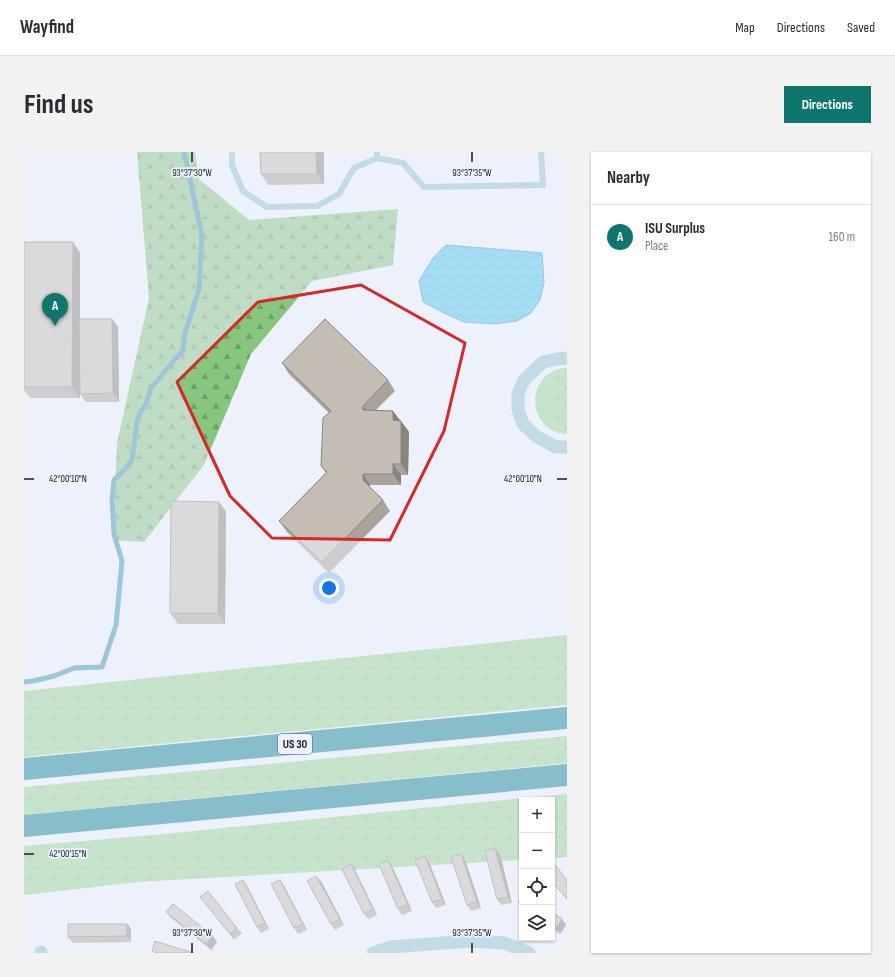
<!DOCTYPE html>
<meta charset="utf-8">
<style>
:root{--surface:#fff;--page:#f2f2f3;--text:#2b2b33;--muted:#7c7c81;--line:#e1e1e2;--accent:#0f766e}
body{margin:0;font-family:"Sofia Sans Condensed",sans-serif;background:var(--page);color:var(--text)}
.controls{position:absolute;right:12px;bottom:12px;display:grid;overflow:hidden;border-radius:0px;box-shadow:0 1px 3px #0004}
.controls button{width:36px;height:36px;display:grid;place-items:center;padding:0;border:0;border-bottom:1px solid var(--line);background:var(--surface);color:var(--text);font:20px sans-serif}
.you{position:absolute;left:305px;top:436px;width:14px;height:14px;margin:-10px;border:3px solid #fff;border-radius:50%;background:#1a73e8;box-shadow:0 0 0 6px #1a73e833}
.badge{display:grid;place-items:center;width:26px;height:26px;border-radius:50%;background:var(--accent);color:#fff;font-size:13px;font-weight:700}
.pin{position:absolute;translate:-50% -33px;filter:drop-shadow(0 1px 2px #0008)}
.pin::after{content:'';position:absolute;top:21px;width:14px;height:12px;background:inherit;clip-path:polygon(0 0,100% 0,50% 100%)}
.list{margin:0;padding:0;list-style:none}
h2{display:flex;justify-content:space-between;align-items:center;height:52px;margin:0;padding:0 16px;font-size:17px}
h2 small{font-size:13px;font-weight:400;color:var(--muted)}
.list li{display:grid;grid-template-columns:26px 1fr auto;gap:12px;align-items:center;box-sizing:border-box;height:64px;padding:0 16px;border-top:1px solid var(--line)}
.list b{display:block;font-size:15px;white-space:nowrap}
.list p{margin:0;font-size:13px;white-space:nowrap;color:var(--muted)}
.list em{font-size:13px;font-style:normal;color:var(--muted)}
.icon{flex:none;width:22px;height:22px;fill:none;stroke:currentColor;stroke-width:2;stroke-linecap:round;stroke-linejoin:round}
.map{position:relative;flex:none;width:543px;height:801px;overflow:hidden;border-radius:0px}
header{display:flex;align-items:center;gap:24px;box-sizing:border-box;height:56px;padding:0 20px;background:var(--surface);border-bottom:1px solid var(--line)}
header strong{font-size:19px}
nav{display:flex;gap:22px;margin-inline-start:auto;font-size:14px}
.intro{display:flex;align-items:center;justify-content:space-between;box-sizing:border-box;height:96px;padding:0 24px}
h1{margin:0;font-size:28px}
.button{padding:10px 18px;border-radius:0px;background:var(--accent);color:#fff;font-size:14px;font-weight:700}
main{display:flex;gap:24px;padding:0 24px}
aside{flex:1;background:var(--surface);border-radius:0px;box-shadow:0 1px 3px #0004}
.map>svg:first-child{display:block}
</style>
<header>
<strong>Wayfind</strong>
<nav><a>Map</a><a>Directions</a><a>Saved</a></nav>
</header>
<div class="intro"><h1>Find us</h1><a class="button">Directions</a></div>
<main>
<div class="map">
<svg width="543" height="801" viewBox="0 0 543 801">
<defs>
<pattern id="grass-tufts" width="24" height="20" patternUnits="userSpaceOnUse"><rect width="24" height="20" fill="#98d391"/><path d="M3 7l-1-3M5 7V3M7 7l1-3M15 17l-1-3M17 17v-4M19 17l1-3" fill="none" stroke="#82b57d"/></pattern>
<pattern id="forest-firs" width="22" height="20" patternUnits="userSpaceOnUse"><rect width="22" height="20" fill="#88c680"/><path d="M5 1l3.5 6h-7zM16 11l3.5 6h-7z" fill="#6ea068"/></pattern>
<pattern id="water-waves" width="16" height="10" patternUnits="userSpaceOnUse"><rect width="16" height="10" fill="#4dc5ea"/><path d="M0 5q4-4 8 0t8 0" fill="none" stroke="#43a9c8"/></pattern>
</defs>
<rect width="100%" height="100%" fill="#ecf1fb"/>
<path fill="url(#grass-tufts)" d="M 543,216 L 543,282 C 506,280 499,229 534,217 C 537,216 540,216 543,216 Z
M 543,483 L 543,553 L 0,605 L 0,539 Z
M 543,584 L 543,611 L 0,663 L 0,635 Z
M 543,642 L 543,705 L 528,706 L 528,648 L 498,648 L 498,708 L 114,730 L 0,743 L 0,694 L 140,682 L 438,652 Z"/>
<path fill="url(#forest-firs)" d="M 113,0 L 171,0 L 175,27 L 225,68 L 374,57 L 369,113 L 288,129 L 227,202 L 180,313 L 120,390 L 89,388 L 93,291 L 125,146 Z"/>
<path fill="url(#water-waves)" stroke="#3e93ad" d="M 422,93 L 496,99 L 518,101 L 520,131 L 516,148 L 507,161 L 493,169 L 471,172 L 440,170 L 420,161 L 399,150 L 395,129 L 409,106 Z"/>
<g fill="none" stroke-linecap="round" stroke-linejoin="round">
<path stroke="#3e93ad" stroke-width="5" d="M 0,530 L 9,529 L 30,524 L 50,516 L 78,515 L 92,473 L 98,409 L 90,382 L 88,347 L 90,328 L 101,317 L 108,308 L 113,270 L 116,261 L 122,252 L 127,236 L 159,198 L 161,181 L 175,137 L 178,83 L 160,0"/>
<path stroke="#8fc0ca" stroke-width="6" d="M 208,0 L 208,13 L 219,39 L 243,55 L 293,54 L 315,42 L 330,16 L 353,6
M 353,0 L 353,6 L 379,11 L 400,35 L 519,33 L 517,0"/>
<path stroke="#8fc0ca" stroke-width="13" d="M 543,206 L 533,207 L 519,210 L 500,228 L 494,242 L 494,257 L 499,272 L 513,285 L 532,295 L 543,295
M 17,801 L 17,800
M 349,801 L 367,795 L 446,789 L 480,791 L 505,801"/>
<path stroke="#0e8193" stroke-width="22" d="M 0,617 L 543,566
M 0,674 L 543,623"/>
</g>
<path fill="#a9a39b" d="M 236,0 L 300,0 L 300,32 L 244,33 L 237,22 Z
M 0,90 L 49,90 L 56,101 L 56,167 L 88,167 L 94,175 L 95,250 L 62,250 L 56,242 L 56,246 L 6,246 L 0,238 Z
M 258,211 L 364,228 L 371,239 L 352,258 L 369,259 L 385,280 L 384,323 L 377,323 L 377,333 L 346,333 L 346,336 L 359,348 L 366,359 L 305,421 L 263,380 L 255,369 L 302,321 L 297,314 L 305,261 L 265,222 Z
M 195,350 L 202,360 L 201,472 L 154,472 L 146,461 Z
M 476,702 L 488,751 L 477,753 L 473,747 Z
M 401,704 L 405,710 L 422,753 L 412,756 L 408,750 Z
M 441,708 L 457,756 L 447,759 L 443,753 Z
M 528,709 L 543,728 L 543,748 L 528,730 Z
M 327,712 L 331,718 L 353,763 L 344,767 L 340,762 Z
M 368,714 L 388,759 L 378,763 L 374,757 Z
M 219,728 L 223,734 L 245,777 L 237,781 L 233,775 Z
M 256,728 L 260,734 L 283,778 L 274,782 L 270,776 Z
M 297,729 L 320,773 L 311,778 L 307,772 Z
M 176,745 L 213,776 L 218,781 L 210,788 Z
M 142,760 L 193,790 L 187,798 L 147,766 Z
M 528,760 L 538,767 L 542,773 L 536,782 L 528,777 Z
M 103,772 L 107,777 L 107,790 L 49,791 L 44,785 Z"/>
<path fill="#89847e" d="M 292,0 L 300,0 L 300,32 L 293,22 Z
M 49,90 L 56,101 L 56,246 L 48,235 Z
M 88,167 L 94,175 L 95,250 L 89,241 Z
M 339,254 L 346,264 L 339,258 Z
M 369,259 L 377,270 L 369,268 Z
M 377,269 L 385,280 L 384,323 L 377,312 Z
M 369,312 L 377,323 L 377,333 L 369,322 Z
M 339,322 L 346,333 L 346,339 L 339,328 Z
M 195,350 L 202,360 L 201,472 L 194,461 Z
M 471,696 L 476,702 L 488,751 L 484,745 Z
M 437,702 L 441,708 L 457,756 L 453,750 Z
M 401,704 L 405,710 L 422,753 L 418,747 Z
M 364,708 L 368,714 L 388,759 L 384,753 Z
M 327,712 L 331,718 L 353,763 L 349,757 Z
M 292,724 L 297,729 L 320,773 L 316,767 Z
M 219,728 L 223,734 L 245,777 L 241,771 Z
M 256,728 L 260,734 L 283,778 L 279,772 Z
M 538,767 L 542,773 L 536,782 L 532,776 Z
M 103,772 L 107,777 L 107,790 L 103,784 Z
M 189,784 L 193,790 L 187,798 L 182,792 Z"/>
<path fill="#c4bdb4" stroke="#89847e" d="M 236,0 L 292,0 L 293,22 L 237,22 Z
M 0,90 L 49,90 L 48,235 L 0,235 Z
M 55,167 L 88,167 L 89,241 L 56,242 Z
M 301,167 L 364,228 L 339,254 L 339,258 L 369,259 L 369,268 L 377,269 L 377,312 L 369,312 L 369,322 L 339,322 L 339,328 L 359,348 L 298,410 L 255,369 L 303,320 L 297,314 L 299,266 L 307,259 L 258,211 Z
M 147,349 L 195,350 L 194,461 L 146,461 Z
M 471,696 L 484,745 L 473,747 L 461,699 Z
M 437,702 L 453,750 L 443,753 L 427,705 Z
M 401,704 L 418,747 L 408,750 L 391,708 Z
M 364,708 L 384,753 L 374,757 L 355,712 Z
M 528,709 L 543,728 L 543,747 L 528,729 Z
M 327,712 L 349,757 L 340,762 L 318,717 Z
M 292,724 L 316,767 L 307,772 L 283,729 Z
M 219,728 L 241,771 L 233,775 L 211,732 Z
M 256,728 L 279,772 L 270,776 L 247,732 Z
M 184,739 L 213,776 L 206,782 L 176,745 Z
M 498,744 L 498,753 L 494,750 Z
M 149,752 L 189,784 L 182,792 L 142,760 Z
M 528,760 L 538,767 L 532,776 L 528,774 Z
M 44,772 L 103,772 L 103,784 L 44,785 Z
M 131,789 L 170,801 L 133,801 L 128,799 Z"/>
<path d="M0 0H543V801H0ZM 337,133 L 441,191 L 420,279 L 366,388 L 248,386 L 206,344 L 153,230 L 234,150 Z" fill="#ecf1fb" fill-opacity=".55" fill-rule="evenodd"/>
<path fill="none" stroke="#d62828" stroke-width="3" stroke-linejoin="round" d="M 337,133 L 441,191 L 420,279 L 366,388 L 248,386 L 206,344 L 153,230 L 234,150 Z"/>
<path fill="none" stroke="#1b1d20" stroke-width="1.5" d="M 168,0 L 168,10M 448,0 L 448,10M 0,327 L 10,327M 533,327 L 543,327M 0,702 L 10,702M 168,791 L 168,801M 448,791 L 448,801"/>
<g text-anchor="middle" stroke-width="3.5" stroke-linejoin="round" paint-order="stroke">
<rect fill="#ecf1fb" stroke="#5a5d62" stroke-width="1" x="254" y="582" width="34" height="20" rx="3"/>
<g font-size="12" font-weight="bold" fill="#1b1d20">
<text x="271" y="596">US 30</text>
</g>
</g>
<g font-size="10" text-anchor="middle" fill="#1b1d20" stroke="#ecf1fb" stroke-width="3.5" stroke-linejoin="round" paint-order="stroke">
<text x="168" y="24">93°37'30"W</text>
<text x="448" y="24">93°37'35"W</text>
<text x="499" y="330">42°00'10"N</text>
<text x="44" y="330">42°00'10"N</text>
<text x="44" y="705">42°00'15"N</text>
<text x="168" y="784">93°37'30"W</text>
<text x="448" y="784">93°37'35"W</text>
</g>
</svg>
<div class="controls">
<button>+</button>
<button>−</button>
<button><svg class="icon" aria-label="locate" viewBox="0 0 24 24"><circle cx="12" cy="12" r="6"/><path d="M12 2v4M12 18v4M2 12h4M18 12h4"/></svg></button>
<button><svg class="icon" aria-label="layers" viewBox="0 0 24 24"><path d="M12 4l9 5-9 5-9-5zM3 14l9 5 9-5"/></svg></button>
</div>
<div class="you"></div>
<div class="pin badge" style="left:31px;top:174px">A</div>
</div>
<aside>
<h2>Nearby<small></small></h2>
<ul class="list">
<li><span class="badge">A</span><div><b>ISU Surplus</b><p>Place</p></div><em>160 m</em></li>
</ul>
</aside>
</main>
